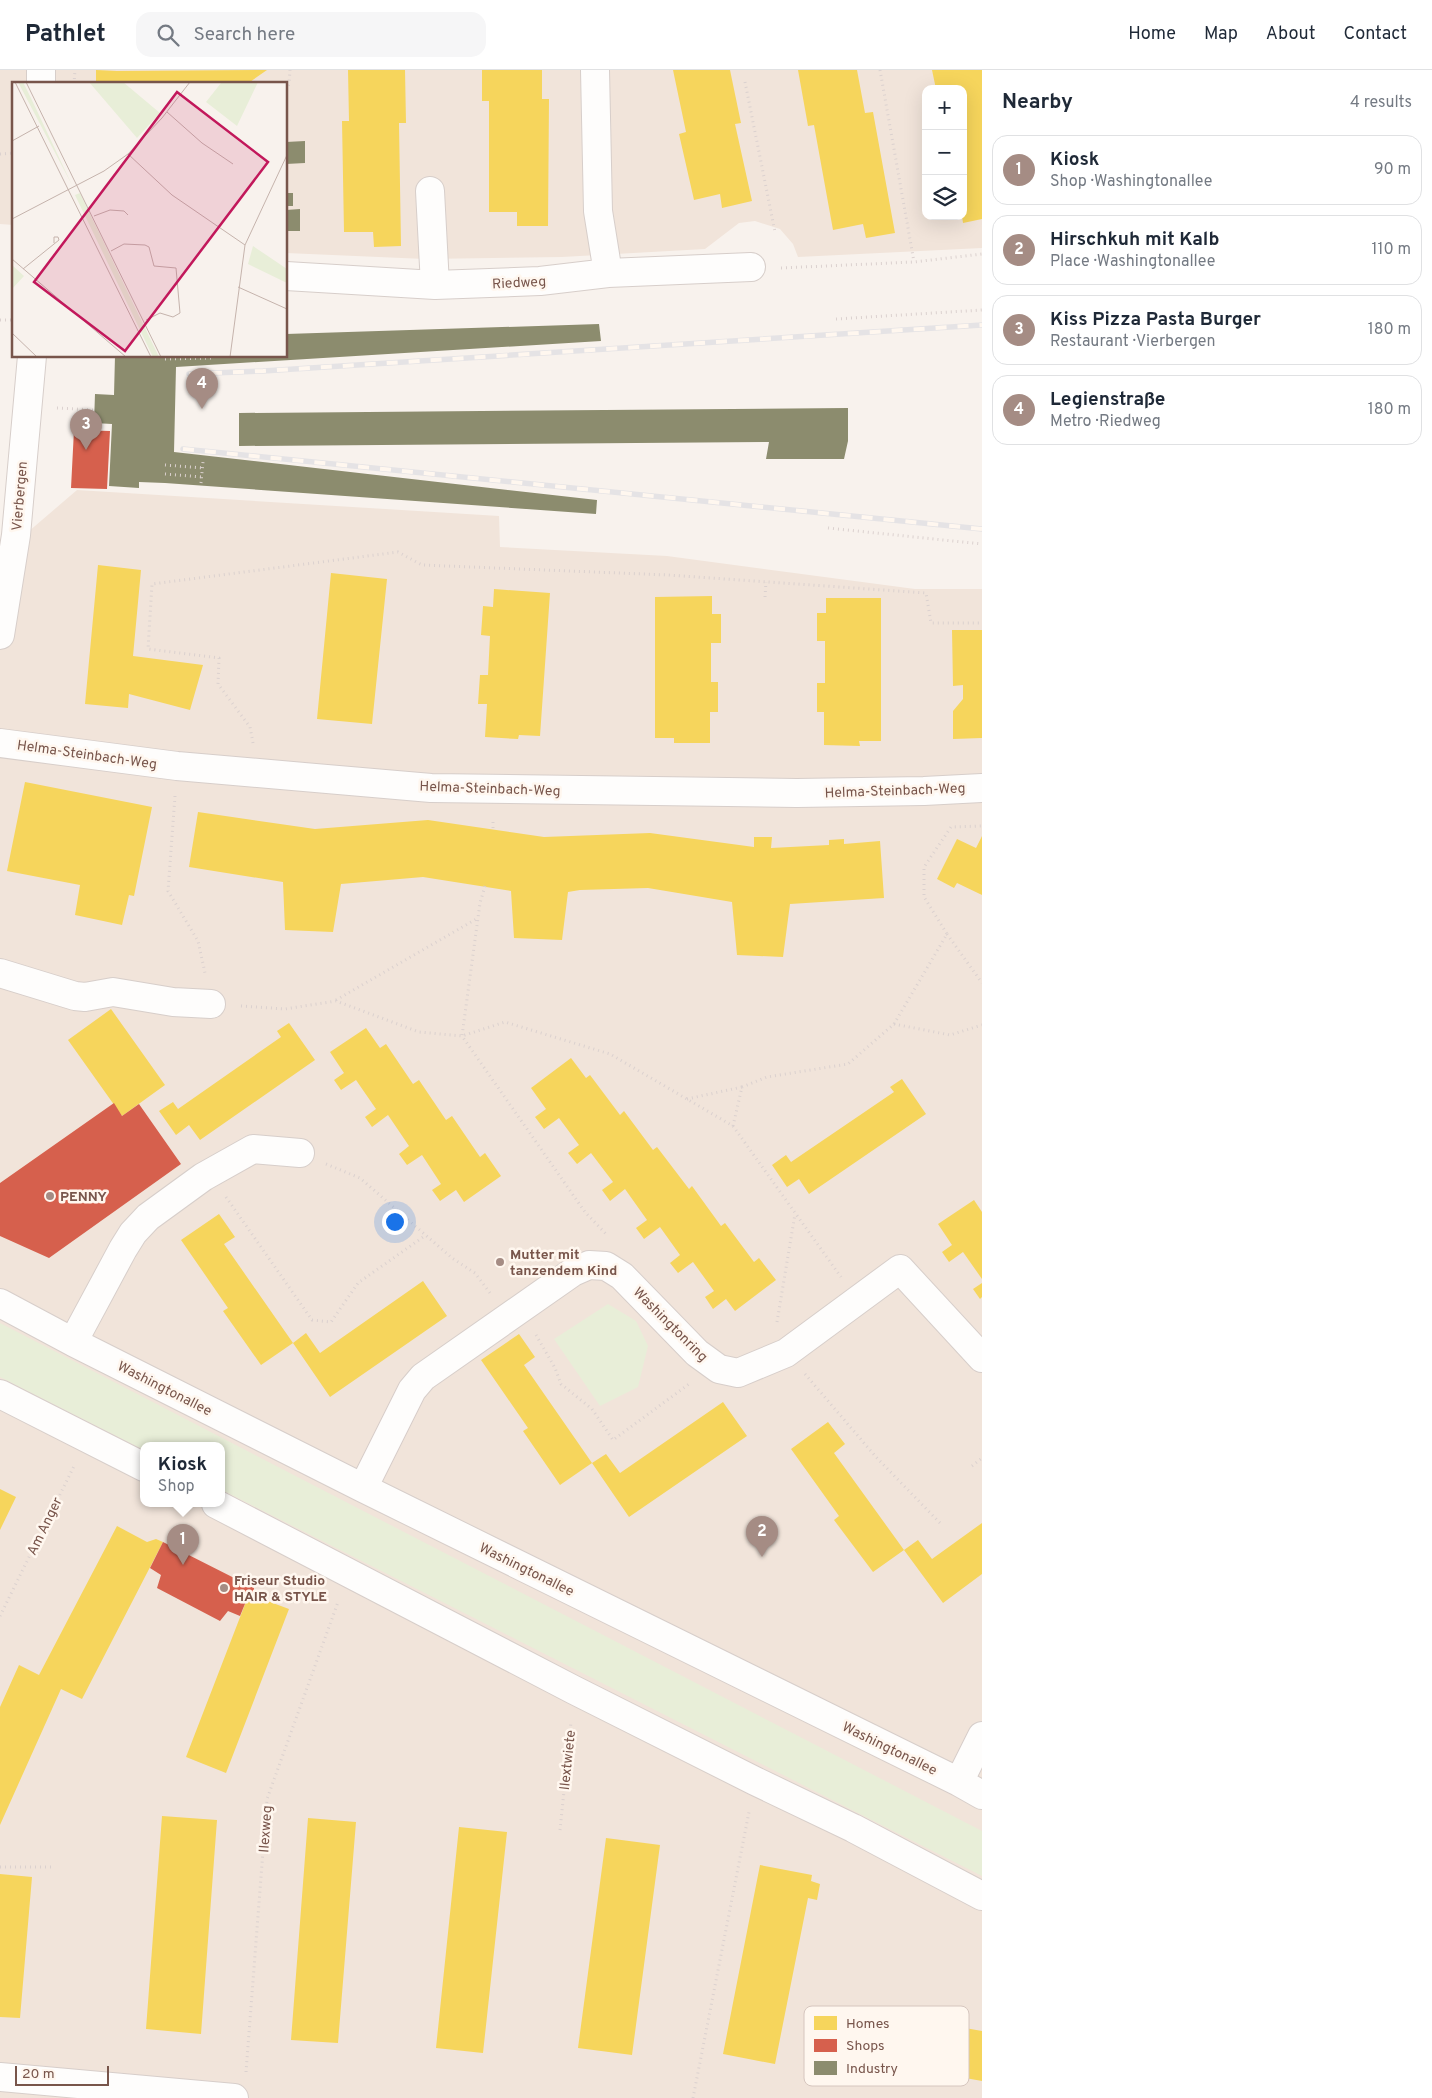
<!DOCTYPE html>
<meta charset="utf-8">
<style>
:root{--surface:#fff;--page:#f6f6f7;--text:#1f2937;--muted:#747a83;--line:#e0e1e3;--accent:#a58c84}
body{margin:0;font-family:Overpass,sans-serif;background:var(--page);color:var(--text)}
.controls{position:absolute;right:15px;top:15px;display:grid;overflow:hidden;border-radius:10px;box-shadow:0 5px 20px #0002}
.controls button{width:45px;height:45px;display:grid;place-items:center;padding:0;border:0;border-bottom:1px solid var(--line);background:var(--surface);color:var(--text);font:25px sans-serif}
.scale{position:absolute;left:15px;bottom:12px;width:94px;box-sizing:border-box;padding-left:5px;border:2px solid #78554b;border-top:0;font-size:14px;line-height:18px;white-space:nowrap;color:#78554b;-webkit-text-stroke:4px #fff7ef;paint-order:stroke}
.you{position:absolute;left:394px;top:1151px;width:18px;height:18px;margin:-12px;border:4px solid #fff;border-radius:50%;background:#1a73e8;box-shadow:0 0 0 8px #1a73e833}
.badge{display:grid;place-items:center;width:32px;height:32px;border-radius:50%;background:var(--accent);color:#fff;font-size:16px;font-weight:700}
.pin{position:absolute;translate:-50% -41px;filter:drop-shadow(0 1px 2px #0008)}
.pin::after{content:'';position:absolute;top:26px;width:18px;height:15px;background:inherit;clip-path:polygon(0 0,100% 0,50% 100%)}
.popup{position:absolute;left:140px;top:1372px;width:85px;height:65px;box-sizing:border-box;display:grid;place-content:center;border-radius:10px;background:var(--surface);filter:drop-shadow(0 1px 4px #0005);font-size:16px;white-space:nowrap;color:var(--muted)}
.popup b{font-size:19px;color:var(--text)}
.popup::after{content:'';position:absolute;left:50%;top:100%;margin-left:-10px;border:10px solid transparent;border-top-color:var(--surface)}
.list{margin:0;padding:0;list-style:none}
h2{display:flex;justify-content:space-between;align-items:center;height:65px;margin:0;padding:0 20px;font-size:21px}
h2 small{font-size:16px;font-weight:400;color:var(--muted)}
.list li{display:grid;grid-template-columns:32px 1fr auto;gap:15px;align-items:center;box-sizing:border-box;height:70px;margin:0 10px 10px;padding:0 10px;border:1px solid var(--line);border-radius:15px}
.list b{display:block;font-size:19px;white-space:nowrap}
.list p{margin:0;font-size:16px;white-space:nowrap;color:var(--muted)}
.list em{font-size:16px;font-style:normal;color:var(--muted)}
.icon{flex:none;width:28px;height:28px;fill:none;stroke:currentColor;stroke-width:2;stroke-linecap:round;stroke-linejoin:round}
.map{position:relative;flex:none;width:982px;height:2028px;overflow:hidden}
header{display:flex;align-items:center;gap:30px;box-sizing:border-box;height:70px;padding:0 25px;background:var(--surface);border-bottom:1px solid var(--line)}
header strong{font-size:24px}
nav{display:flex;gap:28px;margin-inline-start:auto;font-size:18px}
.search{width:350px;height:45px;background:var(--page);display:flex;align-items:center;gap:12px;box-sizing:border-box;padding:0 18px;border-radius:15px;color:var(--muted);font-size:19px}
main{display:flex}
aside{flex:1;background:var(--surface)}
.map>svg:first-child{display:block}
</style>
<header>
<strong>Pathlet</strong>
<div class="search"><svg class="icon" aria-label="search" viewBox="0 0 24 24"><circle cx="10" cy="10" r="6"/><path d="M15 15l6 6"/></svg>Search here</div>
<nav><a>Home</a><a>Map</a><a>About</a><a>Contact</a></nav>
</header>
<main>
<div class="map">
<svg width="982" height="2028" viewBox="0 0 982 2028">
<rect width="100%" height="100%" fill="#f8f2ed"/>
<path fill="#f1e4da" fill-rule="evenodd" d="M 0,0 L 982,0 L 982,178 L 798,187 L 793,174 L 780,159 L 755,151 L 739,153 L 705,179 L 562,187 L 425,189 L 286,183 L 286,14 L 14,14 L 14,155 L 0,154 ZM 926,19 L 963,19 L 963,146 L 926,146 Z
M 77,420 L 499,446 L 500,477 L 667,486 L 915,519 L 982,519 L 982,2028 L 0,2028 L 0,486 ZM 144,1376 L 222,1376 L 222,1434 L 144,1434 Z"/>
<path fill="#e8eed8" d="M 608,1234 L 636,1251 L 648,1276 L 638,1317 L 600,1336 L 554,1269 Z
M 0,1253 L 982,1761 L 982,1806 L 222,1420 L 222,1376 L 144,1376 L 144,1380 L 0,1307 Z"/>
<path fill="#f6d55c" d="M 96,0 L 117,1 L 267,0 L 247,14 L 96,14 Z
M 348,0 L 405,0 L 406,53 L 399,53 L 401,176 L 374,177 L 373,162 L 344,162 L 342,51 L 349,51 Z
M 482,0 L 542,0 L 542,29 L 549,29 L 548,156 L 517,156 L 517,142 L 489,142 L 489,31 L 482,31 Z
M 673,0 L 730,0 L 741,53 L 735,54 L 752,131 L 722,138 L 720,124 L 694,130 L 679,64 L 686,62 Z
M 798,0 L 857,0 L 865,43 L 873,42 L 895,163 L 866,168 L 863,154 L 833,160 L 814,55 L 808,56 Z
M 932,0 L 982,0 L 982,149 L 963,153 L 962,146 L 963,146 L 963,19 L 936,19 Z
M 98,495 L 141,500 L 133,586 L 203,595 L 190,640 L 129,624 L 128,638 L 85,634 Z
M 331,503 L 387,509 L 372,654 L 317,649 Z
M 494,519 L 550,523 L 540,666 L 519,665 L 518,669 L 485,667 L 487,634 L 478,634 L 480,605 L 488,605 L 490,566 L 481,565 L 482,551 L 483,536 L 493,537 Z
M 712,526 L 712,544 L 721,544 L 721,573 L 711,573 L 711,612 L 718,612 L 718,642 L 710,642 L 710,673 L 674,673 L 674,668 L 655,668 L 655,527 Z
M 826,528 L 881,528 L 881,671 L 859,671 L 860,676 L 824,675 L 824,642 L 817,642 L 817,613 L 825,613 L 825,571 L 817,571 L 817,543 L 826,543 Z
M 952,560 L 982,560 L 982,668 L 953,669 L 953,641 L 963,629 L 963,615 L 953,616 Z
M 25,712 L 152,737 L 134,826 L 129,825 L 122,855 L 75,845 L 80,815 L 7,801 Z
M 198,742 L 315,759 L 428,750 L 544,767 L 650,763 L 754,777 L 754,767 L 772,767 L 771,778 L 829,775 L 829,770 L 844,769 L 844,774 L 880,771 L 884,828 L 790,834 L 783,887 L 737,885 L 732,832 L 648,818 L 580,820 L 568,822 L 562,870 L 514,868 L 511,821 L 423,807 L 341,814 L 333,862 L 285,860 L 283,812 L 189,797 Z
M 982,766 L 982,825 L 957,813 L 954,818 L 937,809 L 957,769 L 976,778 Z
M 111,939 L 165,1015 L 122,1046 L 68,970 Z
M 289,953 L 315,990 L 200,1070 L 189,1055 L 176,1065 L 159,1041 L 173,1032 L 178,1039 L 281,967 L 277,961 Z
M 366,958 L 380,978 L 386,974 L 413,1014 L 419,1010 L 446,1050 L 452,1046 L 480,1087 L 485,1083 L 501,1106 L 464,1132 L 456,1120 L 440,1131 L 432,1120 L 441,1114 L 422,1085 L 407,1095 L 399,1084 L 409,1076 L 388,1045 L 372,1057 L 365,1047 L 376,1039 L 356,1010 L 341,1020 L 334,1010 L 344,1003 L 330,982 Z
M 571,988 L 586,1008 L 590,1005 L 620,1045 L 624,1041 L 653,1080 L 657,1077 L 689,1119 L 692,1116 L 721,1156 L 725,1153 L 754,1192 L 759,1188 L 776,1210 L 735,1241 L 726,1229 L 713,1239 L 705,1227 L 714,1221 L 693,1192 L 678,1203 L 670,1193 L 680,1185 L 660,1157 L 644,1169 L 636,1158 L 647,1150 L 625,1119 L 610,1131 L 602,1120 L 613,1112 L 591,1083 L 577,1094 L 568,1083 L 579,1075 L 559,1048 L 544,1059 L 535,1047 L 546,1039 L 531,1018 Z
M 902,1009 L 926,1044 L 809,1124 L 799,1109 L 787,1117 L 772,1095 L 786,1085 L 791,1092 L 894,1022 L 890,1017 Z
M 974,1130 L 982,1142 L 982,1209 L 963,1182 L 949,1192 L 942,1182 L 952,1175 L 938,1154 Z
M 219,1144 L 235,1167 L 224,1174 L 293,1273 L 261,1295 L 223,1241 L 228,1238 L 181,1170 Z
M 423,1211 L 447,1246 L 330,1327 L 293,1273 L 306,1263 L 320,1283 Z
M 982,1213 L 982,1227 L 980,1229 L 973,1219 Z
M 519,1264 L 535,1287 L 524,1295 L 592,1393 L 560,1415 L 523,1361 L 528,1358 L 481,1290 Z
M 723,1332 L 747,1366 L 629,1447 L 592,1393 L 606,1384 L 620,1403 Z
M 828,1352 L 845,1374 L 834,1383 L 904,1480 L 918,1470 L 932,1489 L 982,1453 L 982,1504 L 943,1533 L 904,1480 L 873,1502 L 834,1450 L 839,1446 L 791,1379 Z
M 0,1419 L 16,1427 L 0,1460 Z
M 117,1456 L 147,1472 L 156,1469 L 163,1472 L 82,1629 L 61,1619 L 0,1755 L 0,1637 L 19,1595 L 39,1605 Z
M 249,1524 L 289,1539 L 226,1703 L 186,1687 Z
M 162,1746 L 217,1750 L 201,1964 L 146,1959 Z
M 308,1748 L 356,1752 L 338,1973 L 291,1970 Z
M 459,1757 L 507,1762 L 483,1983 L 436,1978 Z
M 606,1768 L 660,1775 L 632,1985 L 578,1978 Z
M 760,1795 L 812,1805 L 811,1811 L 820,1814 L 817,1830 L 808,1828 L 775,1994 L 723,1984 Z
M 0,1804 L 32,1807 L 20,1948 L 0,1947 Z
M 880,1943 L 982,1961 L 982,2011 L 871,1991 Z"/>
<path fill="#d6604d" d="M 74,360 L 110,361 L 107,419 L 71,418 Z
M 114,1033 L 122,1046 L 139,1034 L 181,1094 L 49,1188 L 0,1166 L 0,1113 Z
M 163,1472 L 254,1518 L 253,1526 L 249,1524 L 240,1546 L 228,1541 L 220,1551 L 157,1518 L 161,1505 L 150,1498 Z"/>
<path fill="#8c8c6e" d="M 305,71 L 305,93 L 286,94 L 286,72 Z
M 286,123 L 293,123 L 293,136 L 286,136 Z
M 300,139 L 300,161 L 286,161 L 286,140 Z
M 599,254 L 601,271 L 176,297 L 174,382 L 597,430 L 596,444 L 165,413 L 139,412 L 139,418 L 109,416 L 112,354 L 94,353 L 95,324 L 114,325 L 115,286 L 286,286 L 286,264 Z
M 848,338 L 848,371 L 844,389 L 766,389 L 769,372 L 239,376 L 239,343 Z"/>
<g fill="none" stroke-linecap="round" stroke-linejoin="round">
<defs>
<path id="minor" d="M 595,0 L 598,141 L 608,203
M 41,14 L 41,0
M 430,121 L 435,215
M 286,206 L 435,215 L 540,211 L 608,203 L 751,197
M 0,565 L 16,465 L 32,286
M 0,673 L 177,696 L 431,718 L 797,723 L 924,721 L 982,718
M 0,903 L 75,926 L 85,927 L 113,922 L 173,932 L 211,934
M 0,1233 L 73,1272 L 363,1418 L 959,1712 L 982,1725
M 73,1272 L 123,1179 L 133,1163 L 148,1147 L 203,1107 L 253,1079 L 300,1083
M 0,1324 L 144,1397
M 363,1418 L 412,1320 L 423,1307 L 573,1202 L 589,1195 L 606,1196 L 622,1206 L 697,1283 L 719,1299 L 738,1303 L 786,1283 L 900,1199 L 982,1288
M 216,1434 L 574,1620 L 755,1711 L 853,1758 L 982,1826
M 959,1712 L 982,1666
M 0,2007 L 234,2028"/>
</defs>
<use href="#minor" stroke="#d7ceca" stroke-width="30"/>
<path stroke="#dbd1cf" stroke-width="3" stroke-dasharray="1 4" stroke-linecap="butt" d="M 880,0 L 914,192
M 745,12 L 775,162
M 74,14 L 75,0
M 286,20 L 289,14 L 290,0
M 0,84 L 14,83
M 781,198 L 914,192 L 982,184
M 836,249 L 982,240
M 0,250 L 14,250
M 165,289 L 211,288
M 57,338 L 94,340
M 165,395 L 203,398
M 165,404 L 202,407
M 201,413 L 203,392
M 828,458 L 982,474
M 765,527 L 766,512
M 253,673 L 250,657 L 218,614 L 219,588 L 148,579 L 152,514 L 398,482 L 422,495 L 668,505 L 926,523 L 931,553 L 982,553
M 175,726 L 168,821 L 198,871 L 205,903
M 493,758 L 493,749
M 485,816 L 480,833 L 462,966 L 585,1142 L 607,1165
M 947,864 L 982,913
M 336,930 L 478,848
M 241,936 L 285,939 L 336,931 L 419,962 L 462,966 L 505,952 L 610,984 L 733,1056 L 841,1207
M 894,954 L 950,965 L 982,955
M 687,1029 L 742,1017
M 733,1056 L 742,1017 L 767,1007 L 848,994 L 894,954 L 947,864 L 924,827 L 924,797 L 951,757 L 982,756
M 326,1094 L 360,1108 L 452,1188 L 475,1203 L 490,1223
M 226,1127 L 312,1250 L 331,1252 L 358,1213 L 426,1165
M 777,1252 L 795,1144
M 536,1265 L 555,1298 L 561,1314 L 592,1339 L 613,1370 L 689,1314
M 805,1304 L 876,1387 L 942,1455
M 972,1396 L 982,1388
M 0,1546 L 75,1394
M 560,1760 L 571,1652
M 0,1797 L 55,1797
M 246,2002 L 267,1729 L 338,1532
M 693,2028 L 749,1742"/>
<use href="#minor" stroke="#fefdfc" stroke-width="28"/>
<defs>
<path id="rail" d="M 189,304 L 263,301 L 982,255
M 183,379 L 982,459"/>
</defs>
<use href="#rail" stroke="#e5e3e5" stroke-width="5.5"/>
<use href="#rail" stroke="#fff7ef" stroke-width="4" stroke-dasharray="11" stroke-linecap="butt"/>
</g>
<g fill="#a58c84" stroke="#fff7ef" stroke-width="2">
<circle cx="50" cy="1126" r="5"/>
<circle cx="500" cy="1192" r="5"/>
<circle cx="224" cy="1518" r="5"/>
</g>
<g text-anchor="middle" stroke-width="5" stroke-linejoin="round" paint-order="stroke">
<g font-size="14" fill="#78554b" stroke="#fff7ef">
<text transform="translate(519 212) rotate(-3)" y="5">Riedweg</text>
<text transform="translate(19 426) rotate(-85)" y="5">Vierbergen</text>
<text transform="translate(87 684) rotate(8)" y="5">Helma-Steinbach-Weg</text>
<text transform="translate(490 718) rotate(2)" y="5">Helma-Steinbach-Weg</text>
<text transform="translate(895 720) rotate(-2)" y="5">Helma-Steinbach-Weg</text>
<text transform="translate(671 1254) rotate(45)" y="5">Washingtonring</text>
<text transform="translate(165 1318) rotate(27)" y="5">Washingtonallee</text>
<text transform="translate(44 1456) rotate(-64)" y="5">Am Anger</text>
<text transform="translate(527 1499) rotate(26)" y="5">Washingtonallee</text>
<text transform="translate(890 1678) rotate(26)" y="5">Washingtonallee</text>
<text transform="translate(567 1690) rotate(-84)" y="5">Ilextwiete</text>
<text transform="translate(265 1759) rotate(-86)" y="5">Ilexweg</text>
</g>
<g font-size="14" font-weight="bold" fill="#78554b" stroke="#fff7ef" text-anchor="start">
<text x="60" y="1131">PENNY</text>
<text x="510" y="1189">Mutter mit<tspan x="510" dy="16">tanzendem Kind</tspan></text>
<text x="234" y="1515">Friseur Studio<tspan x="234" dy="16">HAIR &amp; STYLE</tspan></text>
</g>
</g>
<g transform="translate(12 12)">
<rect width="275" height="275" fill="#f8f2ed"/>
<path d="M 6,0 L 11,0 L 18,14 L 60,103 ZM 77,0 L 111,0 L 148,31 L 125,56 ZM 246,0 L 225,44 L 194,20 L 209,1 ZM 68,111 L 147,275 L 141,275 L 63,113 ZM 241,164 L 275,187 L 275,201 L 236,182 ZM 0,183 L 12,194 L 0,207 Z" fill="#e8eed8"/>
<path fill="none" stroke="#c5b3ac" stroke-width="1" d="M 3,0 L 139,275M 14,0 L 149,275M 155,30 L 190,61 L 221,82M 0,59 L 27,44M 116,72 L 160,113 L 233,163M 82,134 L 98,128 L 112,129 L 116,133M 0,137 L 92,89 L 116,72 L 150,36 L 178,0M 99,169 L 112,162 L 133,163 L 137,165 L 142,184 L 164,186 L 168,231 L 161,235 L 148,231 L 134,238M 0,177 L 114,275M 11,187 L 47,158 L 46,155 L 42,155 L 42,161M 226,205 L 275,227M 0,251 L 25,275M 218,275 L 233,163 L 275,73"/>
<path fill="#c2185b" fill-opacity="0.15" stroke="#c2185b" stroke-width="2.5" d="M 165,10 L 256,80 L 113,269 L 22,200 Z"/>
<rect width="275" height="275" fill="none" stroke="#78554b" stroke-width="2.5"/>
</g>
<rect x="804" y="1936" width="165" height="80" rx="8" fill="#fff7ef" stroke="#d6c6be" stroke-width="1"/>
<rect x="814" y="1946" width="23" height="14" fill="#f6d55c"/>
<rect x="814" y="1969" width="23" height="13" fill="#d6604d"/>
<rect x="814" y="1991" width="23" height="14" fill="#8c8c6e"/>
<g font-size="14" fill="#78554b">
<text x="846" y="1958">Homes</text>
<text x="846" y="1980">Shops</text>
<text x="846" y="2003">Industry</text>
</g>
</svg>
<div class="controls">
<button>+</button>
<button>−</button>
<button><svg class="icon" aria-label="layers" viewBox="0 0 24 24"><path d="M12 4l9 5-9 5-9-5zM3 14l9 5 9-5"/></svg></button>
</div>
<div class="scale">20 m</div>
<div class="you"></div>
<div class="pin badge" style="left:183px;top:1495px">1</div>
<div class="popup"><b>Kiosk</b>Shop</div>
<div class="pin badge" style="left:762px;top:1487px">2</div>
<div class="pin badge" style="left:86px;top:380px">3</div>
<div class="pin badge" style="left:202px;top:339px">4</div>
</div>
<aside>
<h2>Nearby<small>4 results</small></h2>
<ul class="list">
<li><span class="badge">1</span><div><b>Kiosk</b><p>Shop · Washingtonallee</p></div><em>90 m</em></li>
<li><span class="badge">2</span><div><b>Hirschkuh mit Kalb</b><p>Place · Washingtonallee</p></div><em>110 m</em></li>
<li><span class="badge">3</span><div><b>Kiss Pizza Pasta Burger</b><p>Restaurant · Vierbergen</p></div><em>180 m</em></li>
<li><span class="badge">4</span><div><b>Legienstraße</b><p>Metro · Riedweg</p></div><em>180 m</em></li>
</ul>
</aside>
</main>
